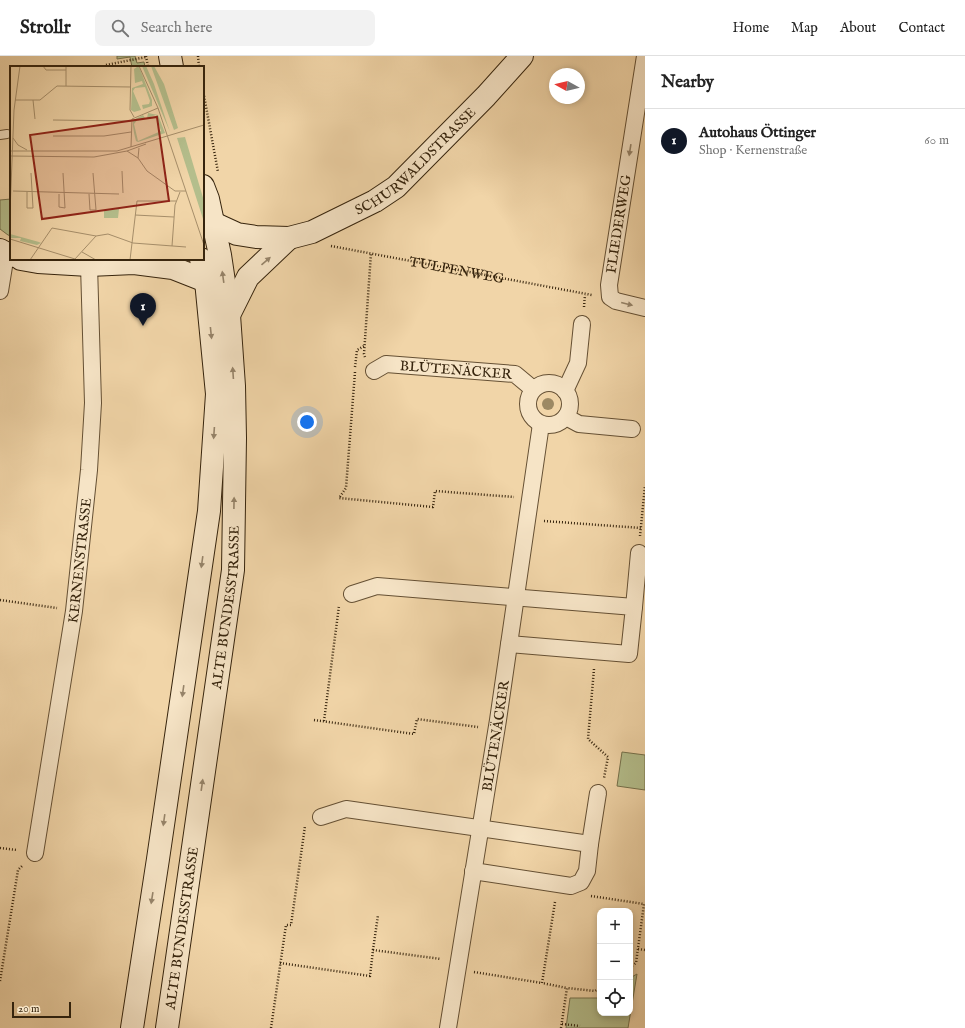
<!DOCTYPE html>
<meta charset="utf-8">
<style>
:root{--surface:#fff;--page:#f2f2f2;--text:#222;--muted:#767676;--line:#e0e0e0;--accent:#111827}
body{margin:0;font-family:"IM FELL English",serif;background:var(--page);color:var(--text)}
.controls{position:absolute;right:12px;bottom:12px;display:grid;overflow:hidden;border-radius:8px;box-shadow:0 2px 6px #0003}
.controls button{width:36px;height:36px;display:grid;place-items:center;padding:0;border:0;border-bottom:1px solid var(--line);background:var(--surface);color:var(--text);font:20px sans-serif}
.compass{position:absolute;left:549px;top:12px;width:36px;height:36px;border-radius:50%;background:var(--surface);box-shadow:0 2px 6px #0003;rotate:278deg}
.scale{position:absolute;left:12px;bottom:10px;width:59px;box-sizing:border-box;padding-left:4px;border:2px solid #36240d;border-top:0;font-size:11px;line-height:14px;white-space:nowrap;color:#36240d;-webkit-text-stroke:3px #f6e4c6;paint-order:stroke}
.you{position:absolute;left:307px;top:366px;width:14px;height:14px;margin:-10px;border:3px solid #fff;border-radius:50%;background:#1a73e8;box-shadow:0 0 0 6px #1a73e833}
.badge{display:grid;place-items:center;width:26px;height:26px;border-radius:50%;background:var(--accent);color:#fff;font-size:13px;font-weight:700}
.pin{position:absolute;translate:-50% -33px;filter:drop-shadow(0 1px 2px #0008)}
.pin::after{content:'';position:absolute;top:21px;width:14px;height:12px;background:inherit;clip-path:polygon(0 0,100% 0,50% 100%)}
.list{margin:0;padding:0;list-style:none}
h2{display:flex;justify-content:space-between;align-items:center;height:52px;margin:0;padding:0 16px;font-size:17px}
h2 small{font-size:13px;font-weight:400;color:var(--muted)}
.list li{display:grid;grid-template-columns:26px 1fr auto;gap:12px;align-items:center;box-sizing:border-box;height:64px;padding:0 16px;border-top:1px solid var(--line)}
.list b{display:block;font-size:15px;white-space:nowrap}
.list p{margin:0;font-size:13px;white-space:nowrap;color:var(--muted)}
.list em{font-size:13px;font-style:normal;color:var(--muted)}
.icon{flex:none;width:22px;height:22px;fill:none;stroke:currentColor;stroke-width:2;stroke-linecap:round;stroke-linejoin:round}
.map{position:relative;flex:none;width:645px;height:972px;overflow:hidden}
header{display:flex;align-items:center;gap:24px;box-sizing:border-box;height:56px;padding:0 20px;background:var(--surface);border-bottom:1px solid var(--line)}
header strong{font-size:19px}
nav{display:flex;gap:22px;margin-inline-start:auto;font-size:14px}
.search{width:280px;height:36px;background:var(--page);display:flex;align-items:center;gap:10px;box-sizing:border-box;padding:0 14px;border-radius:8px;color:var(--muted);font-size:15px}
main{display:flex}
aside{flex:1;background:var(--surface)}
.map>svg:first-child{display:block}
</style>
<header>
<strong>Strollr</strong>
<div class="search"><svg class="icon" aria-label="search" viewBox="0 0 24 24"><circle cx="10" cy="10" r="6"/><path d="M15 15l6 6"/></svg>Search here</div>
<nav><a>Home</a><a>Map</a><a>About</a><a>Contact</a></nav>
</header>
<main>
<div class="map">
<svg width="645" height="972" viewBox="0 0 645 972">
<rect width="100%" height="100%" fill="#f1d5a8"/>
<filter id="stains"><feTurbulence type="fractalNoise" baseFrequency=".005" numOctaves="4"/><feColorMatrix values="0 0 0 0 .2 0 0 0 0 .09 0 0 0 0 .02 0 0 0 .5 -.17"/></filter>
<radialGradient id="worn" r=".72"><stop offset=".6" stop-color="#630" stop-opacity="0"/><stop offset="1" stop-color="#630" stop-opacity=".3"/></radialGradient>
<path fill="#b4be8c" stroke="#75714c" d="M 117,0 L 135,0 L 137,7 L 144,6 L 145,11 L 132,11 L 130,1 L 117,3 Z
M 11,143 L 11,180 L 8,179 L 0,173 L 0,144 Z
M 622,696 L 645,699 L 645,734 L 617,730 Z
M 637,918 L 628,972 L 566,972 L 570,942 L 600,942 L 600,957 L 630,957 L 630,922 Z"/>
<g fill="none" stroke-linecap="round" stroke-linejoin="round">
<defs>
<path id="lane" d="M 0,79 L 7,78"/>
<g id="street">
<path d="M 645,0 L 609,229 L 610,241 L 616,245 L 645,252"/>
<path d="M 0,235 L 6,198"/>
<path id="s2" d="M 374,315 L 386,308 L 515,318 L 533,333"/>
<circle cx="549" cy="348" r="21"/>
<path d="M 565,335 L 578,307 L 582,268"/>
<path d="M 566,361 L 579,368 L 632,373"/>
<path d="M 352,538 L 377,530 L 634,551 L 629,598 L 509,588"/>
<path d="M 634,551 L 639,497"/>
<path d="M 321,761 L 346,753 L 590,788 L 587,815 L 581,826 L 571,830 L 473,815"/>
<path d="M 590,788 L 598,737"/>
<path id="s3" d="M 35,797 L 74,555 L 89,414 L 93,347 L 89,209"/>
<path id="s4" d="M 448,972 L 498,664 L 541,368"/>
</g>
<g id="secondary">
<path d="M 170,0 L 172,11"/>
<path id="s5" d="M 213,167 L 237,178 L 256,181 L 289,182 L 312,176 L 375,145 L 396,131 L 486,40 L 522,0"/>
<path d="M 0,194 L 11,200"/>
<path d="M 21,203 L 38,206 L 89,209 L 134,207 L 173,212 L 206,225"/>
<path d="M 229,259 L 248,221 L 289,182"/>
<path d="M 132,972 L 158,803 L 209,455 L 217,338 L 206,225 L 201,203"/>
<path id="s6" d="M 167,972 L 233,514 L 235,382 L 234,330 L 229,259 L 220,199 L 208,143 L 203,130"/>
</g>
</defs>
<use href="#lane" stroke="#655034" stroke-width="10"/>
<use href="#street" stroke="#655034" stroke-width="18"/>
<use href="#secondary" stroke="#36240d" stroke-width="24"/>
<g stroke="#36240d" stroke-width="2.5" stroke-dasharray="1 2" stroke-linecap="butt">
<path d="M 146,0 L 148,11"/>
<path d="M 198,0 L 199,11"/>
<path d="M 106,9 L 146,1"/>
<path d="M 203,34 L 218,116"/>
<path id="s1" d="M 331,190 L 592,239"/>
<path d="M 584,251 L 585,239"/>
<path d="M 365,301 L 364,298 L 371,197"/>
<path d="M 355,311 L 357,294 L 364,290"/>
<path d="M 355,316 L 346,432 L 339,442 L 433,451 L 435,435 L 514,441"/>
<path d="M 544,465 L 641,472"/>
<path d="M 640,480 L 645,430"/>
<path d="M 0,544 L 57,552"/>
<path d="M 594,613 L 588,683 L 608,701 L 604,722"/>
<path d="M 314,664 L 414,678 L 417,663 L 478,671"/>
<path d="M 324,665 L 339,550"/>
<path d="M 0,792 L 17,794"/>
<path d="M 591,840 L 644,848 L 636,907 L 630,911"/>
<path d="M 555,846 L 542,927 L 567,932"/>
<path d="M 638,893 L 645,894"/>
<path d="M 373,894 L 378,859"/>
<path d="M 280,907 L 370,920 L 373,894 L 441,903"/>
<path d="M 474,916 L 542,927"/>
<path d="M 0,925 L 18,814 L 23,809"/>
<path d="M 562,968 L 580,970"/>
<path d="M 271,972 L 286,869 L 291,869 L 305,770"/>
<path d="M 561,972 L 567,932 L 595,935 L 600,932"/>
</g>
<use href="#lane" stroke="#f6e4c6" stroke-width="8"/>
<use href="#street" stroke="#f6e4c6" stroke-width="16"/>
<use href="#secondary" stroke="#f6e4c6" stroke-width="22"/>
</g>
<circle fill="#9c8964" cx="548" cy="348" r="6"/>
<defs><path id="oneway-solid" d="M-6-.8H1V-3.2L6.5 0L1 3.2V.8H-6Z"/></defs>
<g fill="#96846a">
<use href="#oneway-solid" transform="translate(630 94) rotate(99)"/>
<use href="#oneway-solid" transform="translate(266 205) rotate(-41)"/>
<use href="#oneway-solid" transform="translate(223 221) rotate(-98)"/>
<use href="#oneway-solid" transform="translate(627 248) rotate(14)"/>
<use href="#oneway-solid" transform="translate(211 277) rotate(84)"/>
<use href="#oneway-solid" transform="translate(233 317) rotate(-94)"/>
<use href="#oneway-solid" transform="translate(214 377) rotate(94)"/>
<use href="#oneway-solid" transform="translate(234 447) rotate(-89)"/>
<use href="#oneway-solid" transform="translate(202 506) rotate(98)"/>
<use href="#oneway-solid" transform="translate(183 635) rotate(98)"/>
<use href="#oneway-solid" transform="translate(202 729) rotate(-82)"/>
<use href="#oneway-solid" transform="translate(164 764) rotate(98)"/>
<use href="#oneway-solid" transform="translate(152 842) rotate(99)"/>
</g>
<g text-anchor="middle" stroke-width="4" stroke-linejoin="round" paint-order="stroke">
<g font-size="14" fill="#36240d" stroke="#f6e4c6">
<text dy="5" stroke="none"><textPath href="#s5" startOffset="229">SCHURWALDSTRASSE</textPath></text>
<text transform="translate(618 168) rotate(-81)" y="5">FLIEDERWEG</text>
<text dy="5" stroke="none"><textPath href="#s1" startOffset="128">TULPENWEG</textPath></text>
<text dy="5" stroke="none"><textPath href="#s2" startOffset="84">BLÜTENÄCKER</textPath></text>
<text dy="5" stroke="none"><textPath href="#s3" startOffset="296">KERNENSTRASSE</textPath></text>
<text dy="5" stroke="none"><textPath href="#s6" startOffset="425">ALTE BUNDESSTRASSE</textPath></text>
<text dy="5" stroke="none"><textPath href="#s4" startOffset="296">BLÜTENÄCKER</textPath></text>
<text dy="5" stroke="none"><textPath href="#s6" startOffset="101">ALTE BUNDESSTRASSE</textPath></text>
</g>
</g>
<g transform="translate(10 10)">
<rect width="194" height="194" fill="#f1d5a8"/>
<path d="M 124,0 L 128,0 L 130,3 L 142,34 L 142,40 L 133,43 L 132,39 L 139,38 L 140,35 L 135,21 L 125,22 L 123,25 L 131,44 L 124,46 L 121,44 L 122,22 L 133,18 L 132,15 L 125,17 L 124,3 L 127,1 ZM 132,0 L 136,0 L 144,18 L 160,66 ZM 141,0 L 144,0 L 154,18 L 168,62 L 164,64 ZM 138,47 L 148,49 L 155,67 L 128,76 L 126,75 L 124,67 L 123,60 L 123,55 L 127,52 L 133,49 L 135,52 L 128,53 L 124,58 L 128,75 L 151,65 L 146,49 L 137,52 ZM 175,71 L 194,135 L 194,156 L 167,72 ZM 109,143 L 108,152 L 94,152 L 94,144 ZM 0,168 L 29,176 L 31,177 L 27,179 L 10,175 L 11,172 L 0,172 Z" fill="#b4be8c"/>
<path fill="none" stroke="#a68e6a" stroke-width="1" d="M 33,0 L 36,4 L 56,4M 121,0 L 120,44 L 124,51M 129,0 L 148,42 L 194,179M 56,20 L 56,0M 5,34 L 30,34 L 47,20 L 121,21M 23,34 L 25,53M 43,54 L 121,55M 43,70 L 94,70 L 121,66M 3,72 L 8,79 L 17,84M 121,81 L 122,53 L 148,42M 129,82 L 128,92 L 137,105 L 165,125 L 176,125M 0,85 L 107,85 L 194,59M 117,85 L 128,92M 0,90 L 84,91 L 117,85 L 136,78M 112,105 L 113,127M 3,125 L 109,128M 17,126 L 17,142 L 23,142 L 21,107M 49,128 L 49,141 L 55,142 L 53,107M 79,128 L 80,144 L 86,144 L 83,107M 0,146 L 4,44 L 10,0M 125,149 L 164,151M 0,173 L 65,193M 162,180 L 165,139 L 170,126M 72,186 L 86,194M 65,193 L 86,170M 20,194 L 42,162 L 86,170 L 98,168 L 123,177 L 176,181M 120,194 L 127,135 L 166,135"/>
<path fill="#8f2418" fill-opacity="0.15" stroke="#8f2418" stroke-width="2" d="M 147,51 L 159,135 L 32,153 L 20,69 Z"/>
<rect width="194" height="194" fill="none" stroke="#36240d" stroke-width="2"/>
</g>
<rect width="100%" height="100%" filter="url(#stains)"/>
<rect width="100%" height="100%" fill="url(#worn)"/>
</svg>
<div class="controls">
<button>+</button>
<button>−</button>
<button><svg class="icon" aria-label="locate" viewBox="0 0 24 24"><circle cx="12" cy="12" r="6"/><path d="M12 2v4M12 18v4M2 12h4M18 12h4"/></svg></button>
</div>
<svg class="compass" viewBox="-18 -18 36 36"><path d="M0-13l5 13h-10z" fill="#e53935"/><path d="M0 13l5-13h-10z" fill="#767676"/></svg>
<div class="scale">20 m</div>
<div class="you"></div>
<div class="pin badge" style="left:143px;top:270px">1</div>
</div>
<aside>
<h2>Nearby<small></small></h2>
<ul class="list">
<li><span class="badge">1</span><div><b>Autohaus Öttinger</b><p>Shop · Kernenstraße</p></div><em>60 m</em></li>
</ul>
</aside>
</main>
